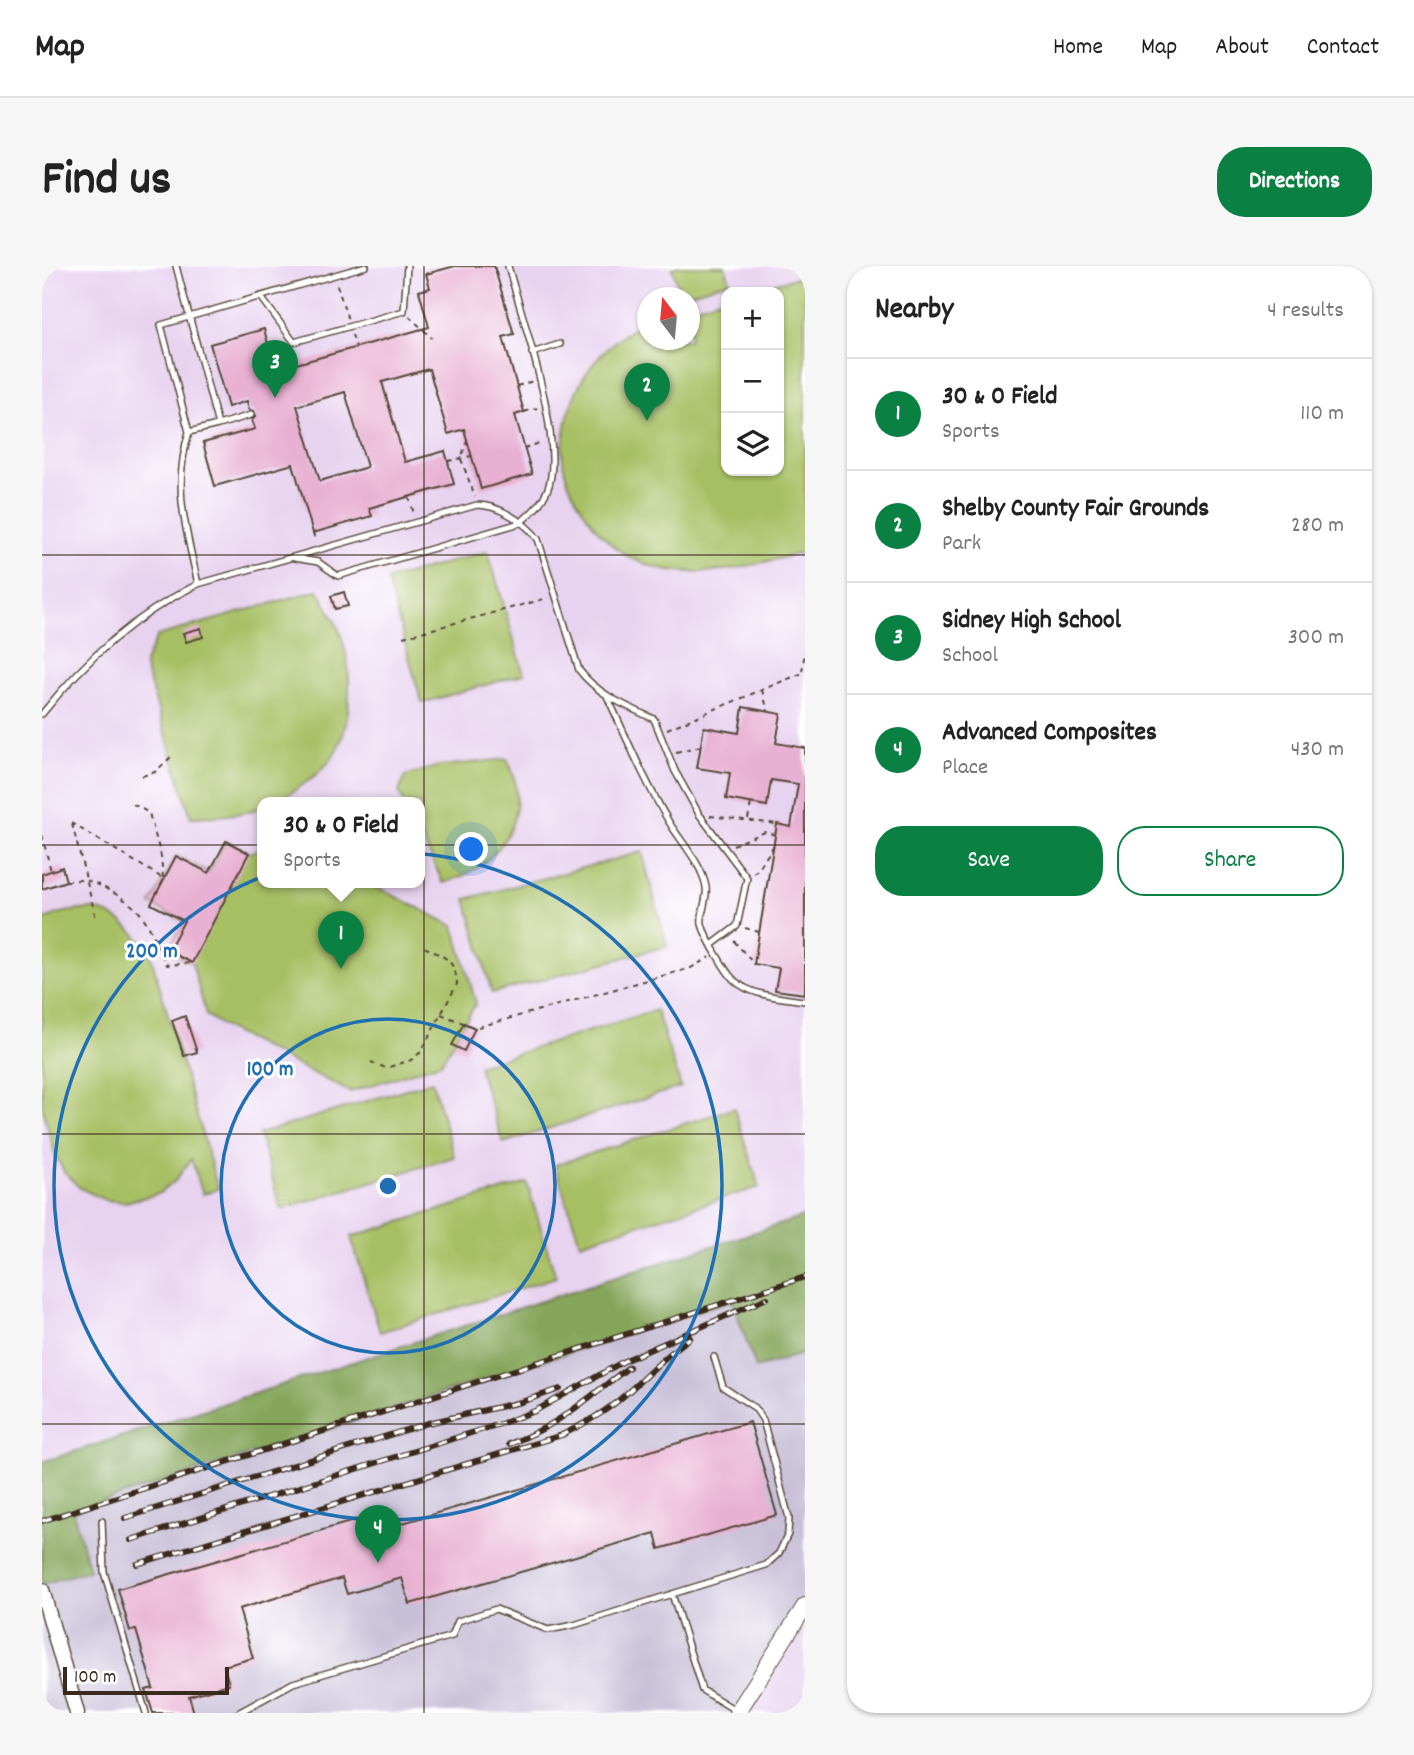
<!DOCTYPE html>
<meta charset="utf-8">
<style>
:root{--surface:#fff;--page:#f6f6f6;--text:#222;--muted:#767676;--line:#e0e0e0;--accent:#0b8043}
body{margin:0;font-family:Dekko,sans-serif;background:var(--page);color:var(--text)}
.controls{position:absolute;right:21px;top:21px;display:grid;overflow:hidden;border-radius:14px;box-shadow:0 2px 5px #0004}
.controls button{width:63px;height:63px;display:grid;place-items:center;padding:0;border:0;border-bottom:2px solid var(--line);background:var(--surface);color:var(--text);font:35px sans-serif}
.compass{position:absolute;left:595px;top:21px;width:63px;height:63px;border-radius:50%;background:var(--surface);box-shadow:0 2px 5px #0004;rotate:344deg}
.scale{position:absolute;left:21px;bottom:18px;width:166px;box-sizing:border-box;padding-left:7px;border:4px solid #3b2a1e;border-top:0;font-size:19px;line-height:24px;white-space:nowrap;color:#3b2a1e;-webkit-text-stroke:5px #fff;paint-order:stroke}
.you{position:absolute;left:430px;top:584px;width:24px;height:24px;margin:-18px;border:5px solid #fff;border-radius:50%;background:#1a73e8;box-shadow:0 0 0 10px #1a73e833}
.badge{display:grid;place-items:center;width:46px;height:46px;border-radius:50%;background:var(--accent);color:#fff;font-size:23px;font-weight:700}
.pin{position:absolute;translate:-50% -58px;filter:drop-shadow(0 2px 4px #0008)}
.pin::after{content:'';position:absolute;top:37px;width:24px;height:21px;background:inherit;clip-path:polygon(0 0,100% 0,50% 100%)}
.popup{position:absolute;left:215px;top:531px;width:168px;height:91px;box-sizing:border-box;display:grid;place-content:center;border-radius:14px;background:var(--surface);filter:drop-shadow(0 2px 5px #0005);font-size:23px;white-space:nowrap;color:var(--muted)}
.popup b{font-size:26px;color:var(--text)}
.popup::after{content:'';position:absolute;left:50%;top:100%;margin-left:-14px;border:14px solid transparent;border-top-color:var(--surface)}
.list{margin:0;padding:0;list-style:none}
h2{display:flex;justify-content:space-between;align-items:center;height:91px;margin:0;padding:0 28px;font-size:30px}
h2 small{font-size:23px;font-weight:400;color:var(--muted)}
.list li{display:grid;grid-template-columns:46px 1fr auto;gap:21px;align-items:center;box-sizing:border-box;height:112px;padding:0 28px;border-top:2px solid var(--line)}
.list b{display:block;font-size:26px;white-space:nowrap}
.list p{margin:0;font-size:23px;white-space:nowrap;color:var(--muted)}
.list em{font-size:23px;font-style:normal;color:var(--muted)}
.actions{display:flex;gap:14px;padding:21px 28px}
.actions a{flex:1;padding:16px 0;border:2px solid var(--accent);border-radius:28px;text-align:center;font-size:24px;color:var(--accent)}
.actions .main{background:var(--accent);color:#fff}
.icon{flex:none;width:38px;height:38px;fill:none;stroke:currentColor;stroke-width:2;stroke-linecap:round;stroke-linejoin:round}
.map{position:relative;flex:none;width:763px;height:1447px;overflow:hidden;border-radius:28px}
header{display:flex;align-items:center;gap:42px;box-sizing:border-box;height:98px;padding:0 35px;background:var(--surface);border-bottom:2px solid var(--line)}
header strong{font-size:33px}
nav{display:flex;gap:38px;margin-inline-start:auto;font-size:24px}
.intro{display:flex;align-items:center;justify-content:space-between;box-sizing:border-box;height:168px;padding:0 42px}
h1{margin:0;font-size:49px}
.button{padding:18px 32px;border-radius:28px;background:var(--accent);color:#fff;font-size:24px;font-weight:700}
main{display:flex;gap:42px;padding:0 42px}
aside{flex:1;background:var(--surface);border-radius:28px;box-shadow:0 2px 5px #0004}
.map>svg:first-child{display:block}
</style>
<header>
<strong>Map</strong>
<nav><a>Home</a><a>Map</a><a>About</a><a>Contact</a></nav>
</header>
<div class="intro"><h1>Find us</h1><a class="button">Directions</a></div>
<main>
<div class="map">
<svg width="763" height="1447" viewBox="0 0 763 1447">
<rect width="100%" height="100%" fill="#fff"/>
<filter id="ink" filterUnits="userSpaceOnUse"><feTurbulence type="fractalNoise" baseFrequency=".0143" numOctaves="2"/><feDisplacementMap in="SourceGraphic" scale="14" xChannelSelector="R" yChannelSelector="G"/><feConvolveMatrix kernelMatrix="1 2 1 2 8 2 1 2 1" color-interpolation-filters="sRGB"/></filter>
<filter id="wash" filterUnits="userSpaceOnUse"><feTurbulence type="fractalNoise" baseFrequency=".00686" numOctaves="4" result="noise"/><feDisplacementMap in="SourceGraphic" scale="28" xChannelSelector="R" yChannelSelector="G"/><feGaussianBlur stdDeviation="1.57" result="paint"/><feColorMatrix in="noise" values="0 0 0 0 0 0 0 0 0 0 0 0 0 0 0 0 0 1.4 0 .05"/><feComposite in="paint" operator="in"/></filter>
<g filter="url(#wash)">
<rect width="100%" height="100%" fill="#ede7ca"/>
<path fill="#e7d2ef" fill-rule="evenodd" d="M 0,0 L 763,0 L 763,9 L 702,26 L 684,26 L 684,31 L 648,42 L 648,32 L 606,32 L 605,55 L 586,65 L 521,173 L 522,201 L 531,229 L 682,306 L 763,286 L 763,950 L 0,1196 ZM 220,537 L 378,537 L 378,617 L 220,617 Z
M 763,1340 L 763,1447 L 695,1447 Z"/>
<path fill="#c8bfd8" d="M 691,1034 L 714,1102 L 763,1087 L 763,1340 L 695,1447 L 0,1447 L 0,1318 L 47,1304 L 30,1245 Z"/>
<path fill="#a7bf64" stroke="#717441" stroke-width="2" d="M 637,0 L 683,0 L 688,15 L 639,30 L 630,2 Z
M 763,9 L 763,286 C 709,299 662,316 606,299 C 580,291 560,272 545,250 C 535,235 526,220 522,202 C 519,186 522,170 525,154 C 535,109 564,75 605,55 L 606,74 L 648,74 L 648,42 L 684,31 L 684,205 L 737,205 L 737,26 L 702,26 Z
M 446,285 L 482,408 L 380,437 L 345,314 Z
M 276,324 C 284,339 295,355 300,372 C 310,405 311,456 293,487 C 287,498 273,510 263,517 C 250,526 237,537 220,537 L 220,541 C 199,550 172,550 149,551 L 102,398 L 115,370 Z
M 465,493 C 493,547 457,603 401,617 L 378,568 L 378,537 L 362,537 L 357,526 L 363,510 L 397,500 Z
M 184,575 L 207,587 L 220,582 L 220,617 L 327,617 L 412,660 L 434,737 L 399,797 L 308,826 L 185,763 L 164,749 L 150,697 L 126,685 L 142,655 L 109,638 L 134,590 L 167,607 Z
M 600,586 L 625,680 L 450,727 L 424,633 Z
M 49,643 C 77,648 92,665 108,687 L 176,923 L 161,928 L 149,893 L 133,915 L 116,928 L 83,936 L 63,934 L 38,922 L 22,906 L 13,888 L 0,840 L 0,656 C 14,645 32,645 49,643 Z
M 614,744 L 639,821 L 461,877 L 436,800 Z
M 390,815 L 412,891 L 239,943 L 217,868 Z
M 692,842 L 717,921 L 538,977 L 513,899 Z
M 485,917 L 514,1011 L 338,1066 L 309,971 Z"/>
<path fill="#85a65a" stroke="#60683c" stroke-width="2" d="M 763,950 L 763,1087 L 714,1102 L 690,1034 L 31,1245 L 47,1304 L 0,1318 L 0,1196 Z"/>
<g id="blocks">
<path fill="#e8b0d2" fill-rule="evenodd" d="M 413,0 L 452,0 L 472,68 L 461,71 L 482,146 L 473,149 L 490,208 L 439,223 L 422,163 L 406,168 L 387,103 L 340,116 L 363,196 L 403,185 L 412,218 L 327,242 L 330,250 L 271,267 L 251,198 L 173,220 L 161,177 L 213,163 L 210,154 L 214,150 L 212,145 L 207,144 L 205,135 L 186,141 L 168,78 L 222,63 L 233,104 L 387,61 L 377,25 L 388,22 L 384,8 ZM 303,126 L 325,201 L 278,215 L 255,140 Z
M 302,326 L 306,340 L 293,343 L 289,330 Z
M 159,362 L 161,371 L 144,376 L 141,367 Z
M 701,441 L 739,448 L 734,477 L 763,482 L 763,728 L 733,724 L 737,702 L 712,698 L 735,558 L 749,561 L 756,518 L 729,514 L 725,540 L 684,533 L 688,507 L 655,502 L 662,461 L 697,467 Z
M 184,575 L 207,587 L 150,697 L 126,685 L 142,655 L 109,638 L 134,590 L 167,607 Z
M 20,601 L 24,615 L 0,623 L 0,608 Z
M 143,750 L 155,786 L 142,790 L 130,755 Z
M 422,757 L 433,762 L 422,785 L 410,779 Z
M 708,1156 L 735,1249 L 617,1283 L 613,1267 L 368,1338 L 360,1312 L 305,1328 L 300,1312 L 197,1343 L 211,1392 L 182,1400 L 187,1418 L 147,1430 L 152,1447 L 111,1447 L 104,1424 L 111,1422 L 94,1364 L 88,1365 L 76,1323 L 336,1248 L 340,1263 Z"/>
</g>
</g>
<g filter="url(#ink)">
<use href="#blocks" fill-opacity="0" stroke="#564638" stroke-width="2"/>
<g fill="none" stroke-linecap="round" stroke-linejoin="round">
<defs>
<path id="service" d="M 134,0 L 176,159 L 147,166 C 130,222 144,262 156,318
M 219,31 L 252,76 L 362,45 L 365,0
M 490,87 L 518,78
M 176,159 L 209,149
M 147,166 L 119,59 L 324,0
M 252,292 L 276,296 L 296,310 L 478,257 C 489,247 499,239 505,225 C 525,179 480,51 466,0
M 565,430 C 585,473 603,516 627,556 C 639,576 660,598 664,621 C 666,633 658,647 660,658 C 663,670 683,705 692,714 C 708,730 741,732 763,735
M 0,448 C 44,393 93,349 156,318 L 435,239 C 457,239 483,256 496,273 L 537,404 C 556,429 584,440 612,453 L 633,505 L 657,548 L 705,612 L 695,660 L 671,678
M 60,1255 L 62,1306 L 104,1447
M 630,1328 L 724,1299 L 737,1287 L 746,1268 L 747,1252 L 721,1154 L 713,1142 L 681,1121 L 672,1091
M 196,1447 L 251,1417 L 410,1370 L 416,1355 L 454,1343 L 506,1364 L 532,1359 L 630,1328 L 660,1424 L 693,1444"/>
<path id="tertiary" d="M 0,1324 L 35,1447"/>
<path id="secondary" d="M 695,1447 L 763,1340"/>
</defs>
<use href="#service" stroke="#564638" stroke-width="8"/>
<use href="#tertiary" stroke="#564638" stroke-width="17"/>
<use href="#secondary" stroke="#564638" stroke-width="18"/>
<path stroke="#564638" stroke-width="2" stroke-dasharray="5 5" stroke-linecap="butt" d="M 295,19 L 306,54
M 367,50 L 390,72
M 310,69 L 314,81
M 228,85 L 244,80
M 250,100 L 252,83
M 475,120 L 491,115
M 482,146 L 495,142
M 425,174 L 419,193 L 433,231
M 482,182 L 501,176
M 406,195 L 429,190
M 367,231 L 372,248
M 271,267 L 274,276
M 361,371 L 506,332
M 760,405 L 763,386
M 720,424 L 726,445
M 625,463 L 763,406
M 634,486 L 659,480
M 100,510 L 113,506 L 130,490
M 91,538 L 107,547 L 119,590 L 121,612
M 668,550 L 735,558
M 706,553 L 709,537
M 29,557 L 122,613
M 30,558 L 54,652
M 0,569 L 9,605
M 691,579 L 723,566 L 733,569
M 711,607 L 716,604 L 732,579
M 24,615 C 31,615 40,613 46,615 C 59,618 89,636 97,646 C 110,661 115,682 125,699 L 150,697
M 703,662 L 717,666
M 692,675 L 712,698
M 399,748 L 433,762 L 649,702 L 668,691
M 329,796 L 344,802 L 369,794 L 379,786 L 415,718 C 413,692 402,691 380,680"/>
<use href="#service" stroke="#fff" stroke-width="5"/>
<use href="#tertiary" stroke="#fff" stroke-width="14"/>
<use href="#secondary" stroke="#fff" stroke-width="16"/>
<defs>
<path id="rail" d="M 467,1178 C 518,1159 544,1133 587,1101
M 83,1252 L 386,1157 L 479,1136 L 518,1123
M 0,1255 L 763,1011
M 89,1274 L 461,1157 L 493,1145 L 584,1094 L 725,1032
M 95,1298 L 520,1169 C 540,1159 560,1148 577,1134 C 601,1114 622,1090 648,1072"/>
</defs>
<use href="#rail" stroke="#3b2a1e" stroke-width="6"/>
<use href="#rail" stroke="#fff" stroke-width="3.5" stroke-dasharray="10" stroke-linecap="butt"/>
</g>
</g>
<path fill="none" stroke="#3b2a1e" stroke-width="2" stroke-opacity="0.55" d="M 382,0 L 382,1447M 0,289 L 763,289M 0,579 L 763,579M 0,868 L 763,868M 0,1158 L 763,1158"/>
<g fill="none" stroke="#1f6fb2" stroke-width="3.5">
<circle cx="346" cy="920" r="167"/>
<circle cx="346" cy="920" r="334"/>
</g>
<circle cx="346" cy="920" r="10" fill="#1f6fb2" stroke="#fff" stroke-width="3.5"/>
<g font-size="21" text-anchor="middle" font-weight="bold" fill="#1f6fb2" stroke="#fff" stroke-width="6" stroke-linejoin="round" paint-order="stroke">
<text x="110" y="691">200 m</text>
<text x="228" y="809">100 m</text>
</g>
</svg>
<div class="controls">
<button>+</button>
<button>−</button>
<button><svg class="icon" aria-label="layers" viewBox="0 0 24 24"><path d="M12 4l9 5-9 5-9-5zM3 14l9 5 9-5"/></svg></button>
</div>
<svg class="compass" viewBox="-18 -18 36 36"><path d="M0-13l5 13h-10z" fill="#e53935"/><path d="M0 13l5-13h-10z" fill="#767676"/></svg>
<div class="scale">100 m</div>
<div class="you"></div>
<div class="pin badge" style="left:299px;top:703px">1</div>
<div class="popup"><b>30 &amp; 0 Field</b>Sports</div>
<div class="pin badge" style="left:605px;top:155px">2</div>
<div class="pin badge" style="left:233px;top:132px">3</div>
<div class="pin badge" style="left:336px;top:1297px">4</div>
</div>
<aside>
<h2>Nearby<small>4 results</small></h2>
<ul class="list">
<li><span class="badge">1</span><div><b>30 &amp; 0 Field</b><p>Sports</p></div><em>110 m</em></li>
<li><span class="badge">2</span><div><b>Shelby County Fair Grounds</b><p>Park</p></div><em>280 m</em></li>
<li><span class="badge">3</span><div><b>Sidney High School</b><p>School</p></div><em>300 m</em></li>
<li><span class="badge">4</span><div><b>Advanced Composites</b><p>Place</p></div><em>430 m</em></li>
</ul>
<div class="actions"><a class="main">Save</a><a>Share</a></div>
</aside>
</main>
